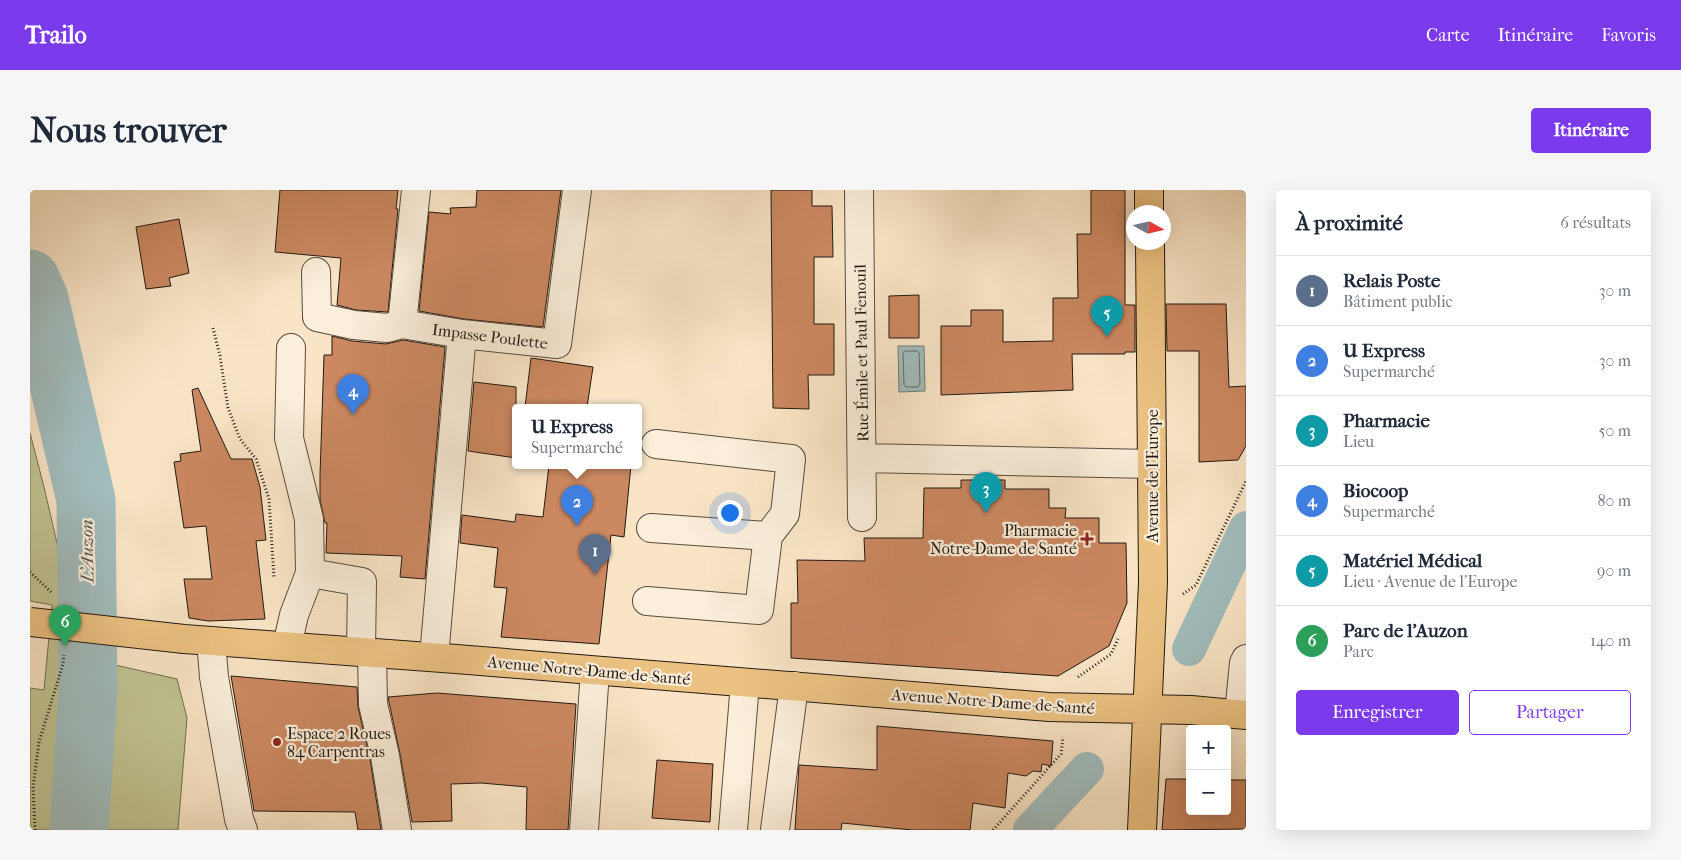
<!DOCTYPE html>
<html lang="fr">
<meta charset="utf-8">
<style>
:root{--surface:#fff;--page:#f6f6f7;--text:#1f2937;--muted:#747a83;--line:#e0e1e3;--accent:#7c3aed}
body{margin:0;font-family:"IM FELL French Canon",serif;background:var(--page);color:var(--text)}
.controls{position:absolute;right:15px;bottom:15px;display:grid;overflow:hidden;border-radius:5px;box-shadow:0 5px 20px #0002}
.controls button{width:45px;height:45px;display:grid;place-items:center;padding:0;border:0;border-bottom:1px solid var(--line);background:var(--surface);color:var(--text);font:25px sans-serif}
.compass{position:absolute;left:1096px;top:15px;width:45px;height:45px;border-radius:50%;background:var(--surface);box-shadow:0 5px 20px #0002;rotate:98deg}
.you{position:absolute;left:699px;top:322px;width:18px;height:18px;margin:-12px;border:4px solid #fff;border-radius:50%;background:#1a73e8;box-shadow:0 0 0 8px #1a73e833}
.badge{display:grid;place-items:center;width:32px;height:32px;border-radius:50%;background:var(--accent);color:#fff;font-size:16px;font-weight:700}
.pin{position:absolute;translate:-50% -41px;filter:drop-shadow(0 1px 2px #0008)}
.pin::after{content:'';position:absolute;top:26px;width:18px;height:15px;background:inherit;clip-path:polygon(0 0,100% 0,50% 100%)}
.popup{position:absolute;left:482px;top:214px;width:130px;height:65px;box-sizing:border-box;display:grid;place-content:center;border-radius:5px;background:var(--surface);filter:drop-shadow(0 1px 4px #0005);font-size:16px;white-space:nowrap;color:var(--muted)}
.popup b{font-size:19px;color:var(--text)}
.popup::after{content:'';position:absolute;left:50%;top:100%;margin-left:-10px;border:10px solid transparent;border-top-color:var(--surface)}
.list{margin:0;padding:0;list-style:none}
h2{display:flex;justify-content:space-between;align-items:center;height:65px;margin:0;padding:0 20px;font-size:21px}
h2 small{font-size:16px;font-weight:400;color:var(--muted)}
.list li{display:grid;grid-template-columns:32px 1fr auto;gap:15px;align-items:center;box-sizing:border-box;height:70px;padding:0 20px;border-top:1px solid var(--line)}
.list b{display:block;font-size:19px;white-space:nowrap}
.list p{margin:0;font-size:16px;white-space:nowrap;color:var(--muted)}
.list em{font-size:16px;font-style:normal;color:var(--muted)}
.actions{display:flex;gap:10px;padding:15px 20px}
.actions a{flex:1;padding:11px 0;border:1px solid var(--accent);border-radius:5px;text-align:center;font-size:18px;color:var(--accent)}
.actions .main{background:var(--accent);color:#fff}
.map{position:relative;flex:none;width:1216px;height:640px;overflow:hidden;border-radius:5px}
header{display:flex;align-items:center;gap:30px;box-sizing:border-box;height:70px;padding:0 25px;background:var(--accent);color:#fff}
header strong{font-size:24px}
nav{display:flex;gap:28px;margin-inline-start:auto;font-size:18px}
.intro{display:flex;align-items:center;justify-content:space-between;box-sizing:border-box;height:120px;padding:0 30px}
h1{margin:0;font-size:35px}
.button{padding:12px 22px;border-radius:5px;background:var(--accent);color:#fff;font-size:18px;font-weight:700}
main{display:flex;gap:30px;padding:0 30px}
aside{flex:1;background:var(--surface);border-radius:5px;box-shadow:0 5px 20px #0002}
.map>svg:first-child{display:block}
</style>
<header>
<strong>Trailo</strong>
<nav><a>Carte</a><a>Itinéraire</a><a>Favoris</a></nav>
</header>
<div class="intro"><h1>Nous trouver</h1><a class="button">Itinéraire</a></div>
<main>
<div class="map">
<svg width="1216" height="640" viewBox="0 0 1216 640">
<rect width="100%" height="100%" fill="#f9e5c6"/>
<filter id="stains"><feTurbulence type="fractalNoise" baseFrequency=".004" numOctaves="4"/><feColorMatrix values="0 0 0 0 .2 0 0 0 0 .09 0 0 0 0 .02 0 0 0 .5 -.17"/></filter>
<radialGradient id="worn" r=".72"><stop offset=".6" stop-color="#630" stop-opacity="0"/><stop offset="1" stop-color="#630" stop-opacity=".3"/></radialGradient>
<path fill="#c1c393" stroke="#726e52" d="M 0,243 L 14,297 L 55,474 L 59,469 L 147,489 L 157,528 L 148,640 L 0,640 L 0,498 L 14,500 L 22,415 L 0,411 Z"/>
<path fill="#a1bdbe" stroke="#6e7b79" d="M 868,156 L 894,156 L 895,201 L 869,202 Z"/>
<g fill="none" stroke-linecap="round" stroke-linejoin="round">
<path stroke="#626b68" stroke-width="1" d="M 876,161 L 887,161 L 889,163 L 890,194 L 888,197 L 876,197 L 874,195 L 873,163 Z"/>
<path stroke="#a1bdbe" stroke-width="34" d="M 1159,459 L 1216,338
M 1000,640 L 1057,579"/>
<path stroke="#a1bdbe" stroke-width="59" d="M 0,89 L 9,109 L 56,310 L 58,501 L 49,640"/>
</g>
<path fill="#cb8861" stroke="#221912" d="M 250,0 L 368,0 L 366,19 L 368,19 L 358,122 L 326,120 L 307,115 L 311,68 L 245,62 Z
M 447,0 L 531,0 L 513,137 L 434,129 L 389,121 L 399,22 L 421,24 L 420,18 L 446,17 Z
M 741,0 L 782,0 L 782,16 L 802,16 L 803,67 L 784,67 L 784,134 L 804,134 L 804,185 L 778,185 L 779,219 L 743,218 Z
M 1061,0 L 1095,0 L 1095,115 L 1105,115 L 1105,162 L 1095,162 L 1095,164 L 1042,164 L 1043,200 L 911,205 L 911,136 L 941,136 L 941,120 L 973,120 L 973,152 L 1023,151 L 1023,108 L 1048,108 L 1047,44 L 1061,44 Z
M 149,29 L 159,83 L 139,88 L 141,96 L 116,99 L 106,37 Z
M 889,105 L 889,148 L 859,148 L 859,106 Z
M 1136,114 L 1196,114 L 1199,197 L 1216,196 L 1216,256 L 1208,270 L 1169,272 L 1169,161 L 1137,161 Z
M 302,146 L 322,151 L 356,154 L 373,150 L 415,157 L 395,389 L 370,387 L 372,366 L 296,363 L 297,333 L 295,333 L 290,310 L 290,285 L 294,165 L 302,165 Z
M 501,168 L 563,177 L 557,217 L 495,217 Z
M 444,192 L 486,197 L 486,268 L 438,261 Z
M 168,198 L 201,269 L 222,269 L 230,297 L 236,350 L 226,351 L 235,429 L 178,431 L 159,428 L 154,389 L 182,389 L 176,336 L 154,338 L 144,272 L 151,271 L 150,264 L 171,261 L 162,200 Z
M 519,275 L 601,275 L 594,347 L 581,345 L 569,454 L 471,447 L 477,398 L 464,397 L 468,358 L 430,353 L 432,325 L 485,332 L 486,324 L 513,327 Z
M 931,290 L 975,290 L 975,299 L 1019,299 L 1019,318 L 1036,318 L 1035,328 L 1069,328 L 1069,353 L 1096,353 L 1097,413 L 1079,456 L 1028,486 L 761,468 L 761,413 L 768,413 L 767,370 L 835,371 L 834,348 L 893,348 L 894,298 L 931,298 Z
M 201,486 L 327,497 L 328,517 L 340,569 L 351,640 L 328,640 L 325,622 L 224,621 Z
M 407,503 L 546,514 L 538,640 L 496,640 L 497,597 L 451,593 L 421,594 L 422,631 L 382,632 L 370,564 L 358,507 Z
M 847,536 L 1023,551 L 1021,576 L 1012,574 L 1011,582 L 1003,581 L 996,586 L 978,583 L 975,618 L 943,613 L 940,640 L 882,640 L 812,633 L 811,640 L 765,640 L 769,575 L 847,580 Z
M 627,570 L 683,574 L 680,632 L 622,628 Z
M 1136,589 L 1160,589 L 1160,621 L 1197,621 L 1197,590 L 1216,590 L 1216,639 L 1132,640 Z"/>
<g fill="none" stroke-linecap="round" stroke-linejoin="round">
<defs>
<path id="minor" d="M 386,0 L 372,134 L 432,144 L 527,154 L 547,0
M 829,0 L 832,327
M 286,82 L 287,127 L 324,135 L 357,138 L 372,134
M 832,268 L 1122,274
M 621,338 L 738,346
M 280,383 L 332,392 L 331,462
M 617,411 L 729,420 L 738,346 L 755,324 L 761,269 L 626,254
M 181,451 L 184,487 L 209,629 L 213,640
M 257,456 L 264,425 L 280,383 L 279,329 L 259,248 L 261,158
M 342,463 L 343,514 L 355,566 L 367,640
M 404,467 L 432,144
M 1209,524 L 1214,473 L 1216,469
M 554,640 L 565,481
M 703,640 L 715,493
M 745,640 L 764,496"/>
<path id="major" d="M 1119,0 L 1119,22
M 154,449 L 426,469 L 1019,517 L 1161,520 L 1216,525
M 1112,640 L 1123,392 L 1120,52"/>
</defs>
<use href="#minor" stroke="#584c3f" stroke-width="30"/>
<use href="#major" stroke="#221912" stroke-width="30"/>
<path stroke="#221912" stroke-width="3" stroke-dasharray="1 2.5" stroke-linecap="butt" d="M 183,138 L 190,166 L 198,218 L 210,249 L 226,269 L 239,309 L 244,388
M 0,382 L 21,402
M 1153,404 L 1166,395 L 1216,291
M 1048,487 L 1081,464 L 1088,449
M 5,640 L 3,597 L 9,552 L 33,474 L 34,465
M 963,640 L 1031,564 L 1033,547"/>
<use href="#minor" stroke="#fbeeda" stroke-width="28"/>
<use href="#major" stroke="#ecc283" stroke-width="28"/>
<defs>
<path id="major-bridge" d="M 0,432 L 154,449"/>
</defs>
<use href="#major-bridge" stroke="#221912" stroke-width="30" stroke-linecap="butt"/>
<use href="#major-bridge" stroke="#ecc283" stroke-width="28"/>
</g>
<g fill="#8f2418" stroke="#fbeeda" stroke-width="2">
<path d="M1054.5 341.5h5v5h5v5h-5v5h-5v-5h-5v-5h5z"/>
<circle cx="247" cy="552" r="5"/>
</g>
<g text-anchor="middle" stroke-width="4.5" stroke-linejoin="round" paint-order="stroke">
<g font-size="16" fill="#221912" stroke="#fbeeda">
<text transform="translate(460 146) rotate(7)" y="6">Impasse Poulette</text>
<text transform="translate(831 163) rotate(-91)" y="6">Rue Émile et Paul Fenouil</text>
<text transform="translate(1122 286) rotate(-90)" y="6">Avenue de l'Europe</text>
<text transform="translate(559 480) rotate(5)" y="6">Avenue Notre-Dame-de-Santé</text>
<text transform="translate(963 511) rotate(4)" y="6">Avenue Notre-Dame-de-Santé</text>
</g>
<g font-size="16" fill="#221912" stroke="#fbeeda" text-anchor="end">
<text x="1047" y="346">Pharmacie<tspan x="1047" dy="18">Notre-Dame de Santé</tspan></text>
<text x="257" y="549" text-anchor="start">Espace 2 Roues<tspan x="257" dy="18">84 Carpentras</tspan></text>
</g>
<g font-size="18" font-style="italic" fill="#4e524e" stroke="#fbeeda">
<text transform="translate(57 361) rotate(-91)" y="6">L'Auzon</text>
</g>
</g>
<rect width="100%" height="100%" filter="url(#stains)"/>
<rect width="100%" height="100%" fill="url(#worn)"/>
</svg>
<div class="controls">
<button>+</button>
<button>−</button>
</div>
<svg class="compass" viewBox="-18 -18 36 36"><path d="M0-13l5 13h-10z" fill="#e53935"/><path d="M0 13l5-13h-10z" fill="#747a83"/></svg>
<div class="you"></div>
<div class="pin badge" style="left:565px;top:385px;background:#5c6f8a">1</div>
<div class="pin badge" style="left:547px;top:336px;background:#3f7fe0">2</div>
<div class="popup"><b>U Express</b>Supermarché</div>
<div class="pin badge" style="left:956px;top:323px;background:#0f9aa8">3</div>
<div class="pin badge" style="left:323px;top:225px;background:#3f7fe0">4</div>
<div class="pin badge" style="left:1077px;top:147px;background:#0f9aa8">5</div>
<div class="pin badge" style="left:35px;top:456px;background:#2e9e5b">6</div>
</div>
<aside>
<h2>À proximité<small>6 résultats</small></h2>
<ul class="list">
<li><span class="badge" style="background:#5c6f8a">1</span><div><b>Relais Poste</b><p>Bâtiment public</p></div><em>30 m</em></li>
<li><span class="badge" style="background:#3f7fe0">2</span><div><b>U Express</b><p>Supermarché</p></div><em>30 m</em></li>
<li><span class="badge" style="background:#0f9aa8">3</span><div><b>Pharmacie</b><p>Lieu</p></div><em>50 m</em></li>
<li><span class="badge" style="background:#3f7fe0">4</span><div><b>Biocoop</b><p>Supermarché</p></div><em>80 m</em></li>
<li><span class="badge" style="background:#0f9aa8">5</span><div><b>Matériel Médical</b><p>Lieu · Avenue de l'Europe</p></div><em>90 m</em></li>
<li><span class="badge" style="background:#2e9e5b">6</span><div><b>Parc de l'Auzon</b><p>Parc</p></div><em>140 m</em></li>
</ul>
<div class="actions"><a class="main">Enregistrer</a><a>Partager</a></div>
</aside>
</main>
